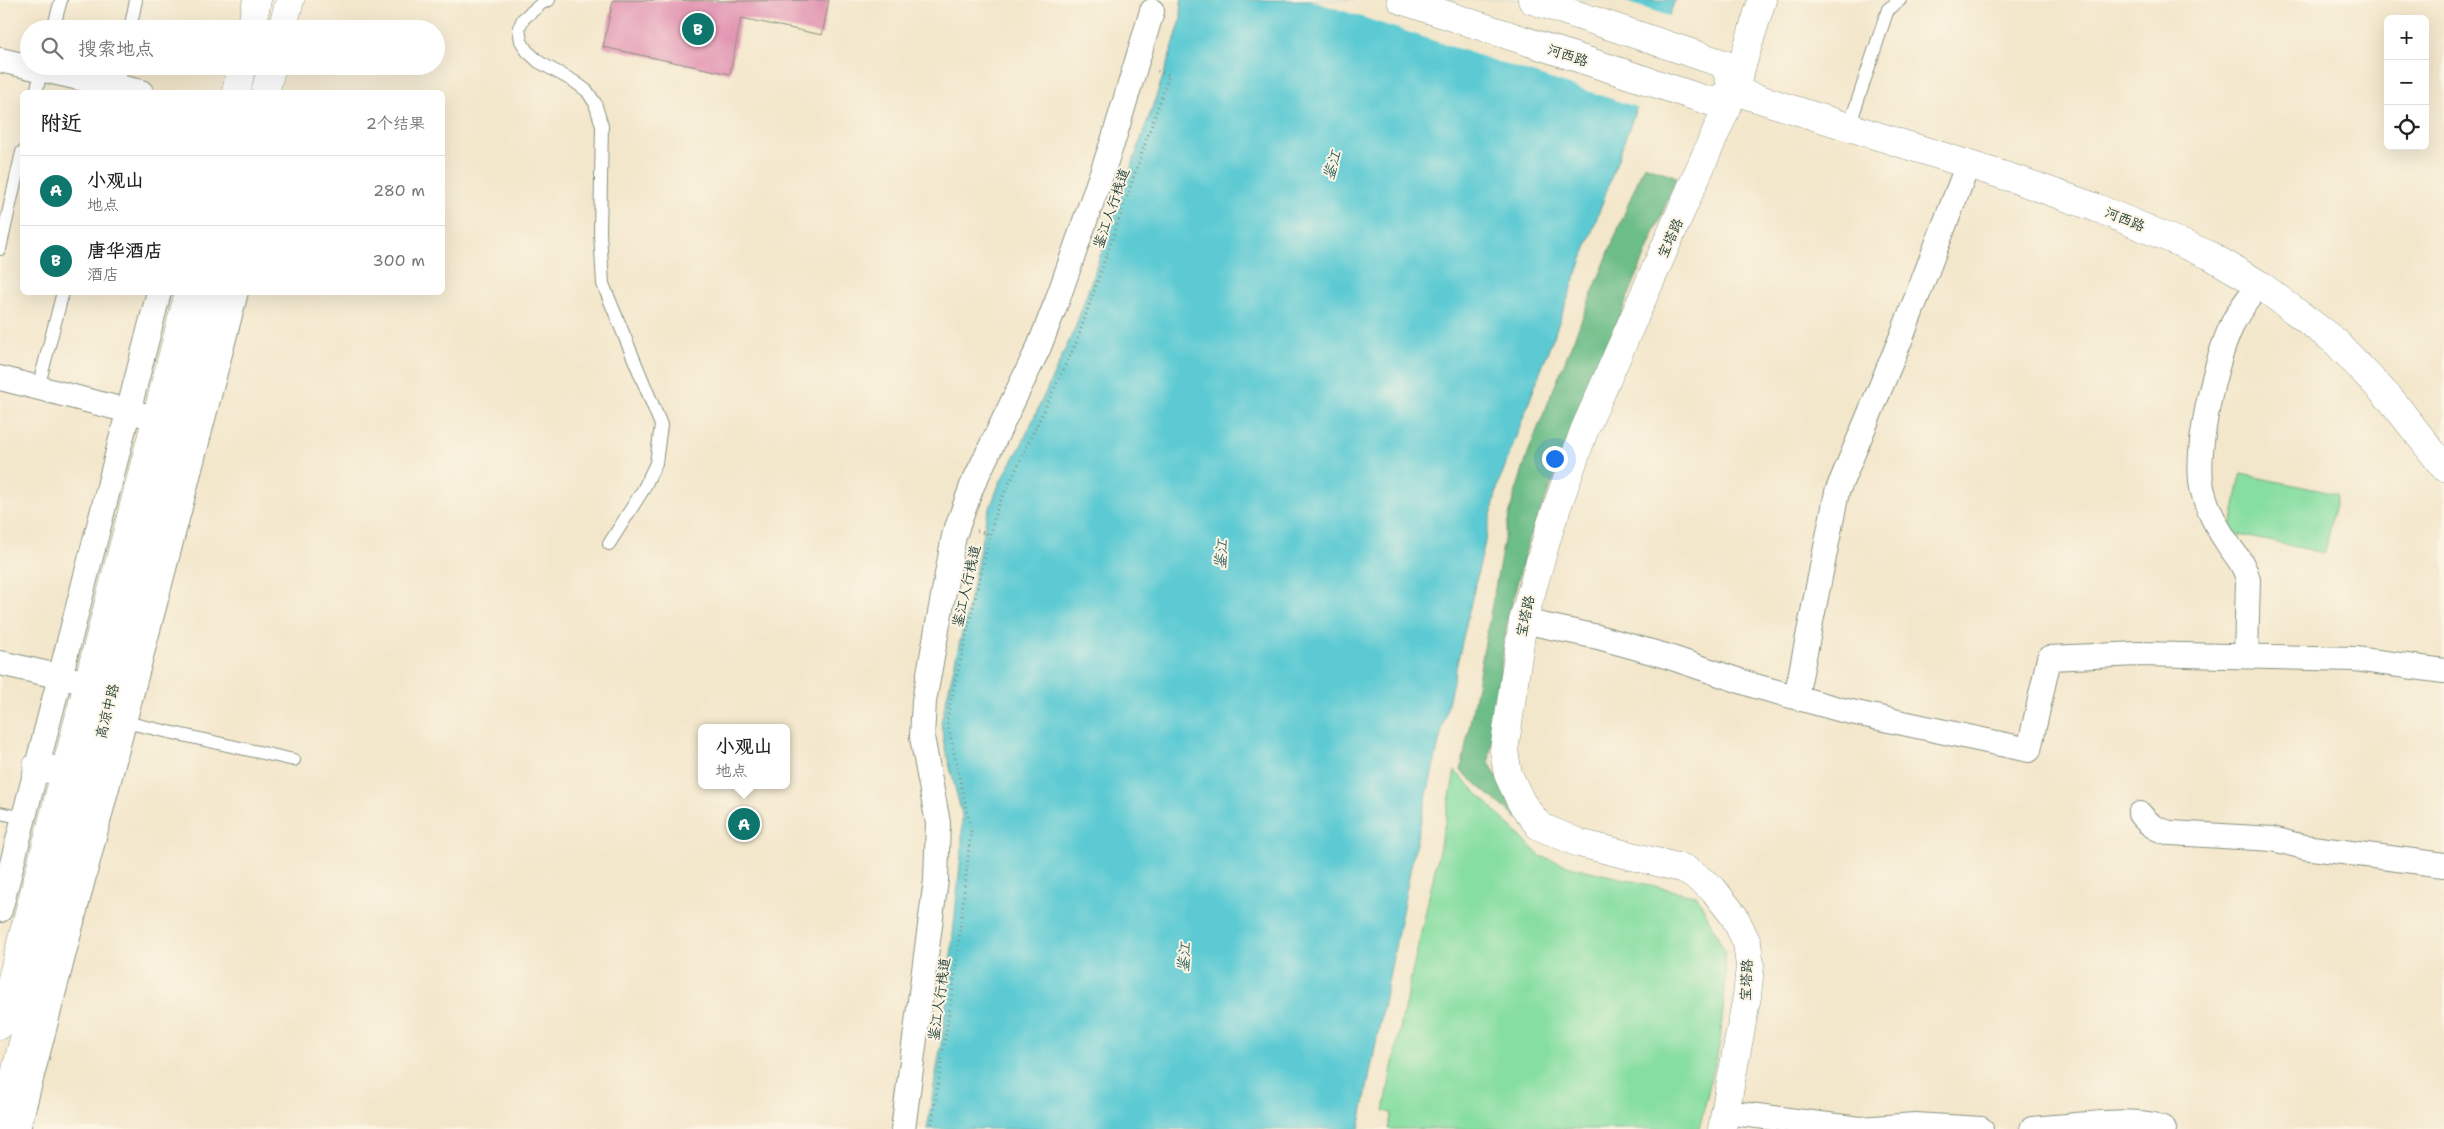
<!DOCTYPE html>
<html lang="zh">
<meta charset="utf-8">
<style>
:root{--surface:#fff;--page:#f2f2f2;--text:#222;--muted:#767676;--line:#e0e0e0;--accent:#0f766e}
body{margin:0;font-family:"Shantell Sans","LXGW WenKai TC",sans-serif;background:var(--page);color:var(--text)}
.controls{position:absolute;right:15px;top:15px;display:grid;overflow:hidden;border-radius:8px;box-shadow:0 5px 20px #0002}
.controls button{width:45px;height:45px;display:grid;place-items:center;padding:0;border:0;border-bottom:1px solid var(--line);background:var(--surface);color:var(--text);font:25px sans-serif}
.you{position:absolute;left:1554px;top:458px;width:18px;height:18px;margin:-12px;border:4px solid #fff;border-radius:50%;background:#1a73e8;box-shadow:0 0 0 8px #1a73e833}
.badge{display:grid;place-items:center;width:32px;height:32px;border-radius:50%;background:var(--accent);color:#fff;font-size:16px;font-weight:700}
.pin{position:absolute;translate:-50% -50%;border:2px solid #fff;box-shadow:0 1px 5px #0006}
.popup{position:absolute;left:698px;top:724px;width:92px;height:65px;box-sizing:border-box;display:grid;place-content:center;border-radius:8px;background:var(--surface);filter:drop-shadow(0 1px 4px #0005);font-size:16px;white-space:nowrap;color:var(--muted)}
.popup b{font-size:19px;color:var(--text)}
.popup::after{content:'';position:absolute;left:50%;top:100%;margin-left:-10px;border:10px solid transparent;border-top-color:var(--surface)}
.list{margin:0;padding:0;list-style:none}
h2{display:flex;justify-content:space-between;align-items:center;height:65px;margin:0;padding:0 20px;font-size:21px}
h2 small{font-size:16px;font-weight:400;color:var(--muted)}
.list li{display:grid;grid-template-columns:32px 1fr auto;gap:15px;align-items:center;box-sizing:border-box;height:70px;padding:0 20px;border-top:1px solid var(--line)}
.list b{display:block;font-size:19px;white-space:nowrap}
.list p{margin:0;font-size:16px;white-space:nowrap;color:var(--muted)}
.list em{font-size:16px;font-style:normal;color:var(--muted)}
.icon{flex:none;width:28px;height:28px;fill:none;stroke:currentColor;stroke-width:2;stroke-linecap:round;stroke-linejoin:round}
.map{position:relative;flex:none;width:2444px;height:1129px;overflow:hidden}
.search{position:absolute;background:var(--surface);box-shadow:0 5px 20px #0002;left:20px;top:20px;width:425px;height:55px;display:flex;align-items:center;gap:12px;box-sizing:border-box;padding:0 18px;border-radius:28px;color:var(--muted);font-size:19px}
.panel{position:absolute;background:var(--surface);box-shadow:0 5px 20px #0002;left:20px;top:90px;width:425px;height:205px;border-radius:8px}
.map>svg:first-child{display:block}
</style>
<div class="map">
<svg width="2444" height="1129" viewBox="0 0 2444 1129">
<rect width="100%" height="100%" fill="#fcf5e5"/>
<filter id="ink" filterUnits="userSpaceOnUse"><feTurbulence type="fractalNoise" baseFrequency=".02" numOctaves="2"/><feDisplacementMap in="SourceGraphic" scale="10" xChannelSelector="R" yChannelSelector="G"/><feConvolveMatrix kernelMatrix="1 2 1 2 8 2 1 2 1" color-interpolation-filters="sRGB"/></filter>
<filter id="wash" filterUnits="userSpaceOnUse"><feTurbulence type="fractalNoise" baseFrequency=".0096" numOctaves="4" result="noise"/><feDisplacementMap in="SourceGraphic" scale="20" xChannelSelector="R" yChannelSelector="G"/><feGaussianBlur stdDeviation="1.12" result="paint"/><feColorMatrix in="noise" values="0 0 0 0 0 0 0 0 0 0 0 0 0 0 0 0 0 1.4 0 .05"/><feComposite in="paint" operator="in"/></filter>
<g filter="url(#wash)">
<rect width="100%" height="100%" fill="#f3e7cb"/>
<path fill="#87dea2" stroke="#538e6b" d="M 2241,474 L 2337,494 L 2325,553 L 2230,533 Z
M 1455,771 L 1540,856 L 1577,868 L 1697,896 L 1725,951 L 1726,975 L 1720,1043 L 1699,1129 L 1388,1129 L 1392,1113 L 1384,1111 C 1404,997 1434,885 1455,771 Z"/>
<path fill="#6dbd88" stroke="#467d5e" d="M 1644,165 L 1677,177 L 1528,542 L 1507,622 L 1489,762 L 1519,820 L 1461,771 L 1504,540 L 1512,503 L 1531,445 Z"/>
<path fill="#5dcad3" stroke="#3e8484" d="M 1181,0 L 1675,0 L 1572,287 L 1498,485 L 1413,856 L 1359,1129 L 927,1129 L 944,1025 L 962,845 L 962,815 L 944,744 L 941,722 L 970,598 L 986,518 L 1000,482 L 1021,446 L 1075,328 L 1167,65 L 1181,20 Z"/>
<path fill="#f3e7cb" d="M 1310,0 L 1620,0 L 1672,17 L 1639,108 Z"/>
<g id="blocks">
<path fill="#df8aac" d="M 613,0 L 743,1 L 829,0 L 822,35 L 741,18 L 730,74 L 603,47 Z"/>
</g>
</g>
<g filter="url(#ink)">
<use href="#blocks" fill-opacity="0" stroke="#899280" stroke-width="1"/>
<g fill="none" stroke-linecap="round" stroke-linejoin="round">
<defs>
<path id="service" d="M 549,0 L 542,3 L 523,19 L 519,28 L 521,41 L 527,51 L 539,62 L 575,82 L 587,91 L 595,103 L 602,126 L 600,232 L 603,284 L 661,425 L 656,463 L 643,490 L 609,544
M 53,29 L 61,0
M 130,29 L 136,0
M 117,91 L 122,66
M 36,92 L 43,66
M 1849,127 L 1888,9 L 1900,0
M 0,249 L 22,152
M 38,388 L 63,292
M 120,721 L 294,760
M 0,813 L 23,818"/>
<path id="minor" d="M 0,60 L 141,92
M 0,378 L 144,415
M 1523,621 L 1598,637 L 1666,656 L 1755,686 L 1842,710 L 2029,750 L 2049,658 L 2139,654 L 2355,659 L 2444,671
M 2246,656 L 2248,580 C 2245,566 2238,558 2230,547 C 2219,531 2208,511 2203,492 C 2193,454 2215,362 2232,325 C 2238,310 2250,297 2259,284
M 0,663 L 75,680
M 1796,697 L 1837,492 L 1901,338 L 1968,164
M 2140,814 C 2149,825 2157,830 2171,833 L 2273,839 L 2304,847 L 2444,865
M 0,910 L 159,292
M 1725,1112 L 1860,1129
M 18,1129 L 236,292
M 903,1129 L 936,880 L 938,823 L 922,737 L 924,701 L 954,536 L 972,486 L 1039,347 L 1057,301 L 1113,141 L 1152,11
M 1860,1129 L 1915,1125 L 1981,1129
M 2032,1129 C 2061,1127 2142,1115 2164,1129"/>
<path id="tertiary" d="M 1722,1129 L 1747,996 L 1750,966 L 1747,943 L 1734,916 L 1713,889 L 1685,869 L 1579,843 L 1539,826 L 1521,802 L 1508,774 L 1504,751 L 1523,621 L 1551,524 L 1584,431 L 1734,91 L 1762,0"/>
<path id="primary" d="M 1401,0 L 1712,102 L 1734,91 L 2018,180 L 2097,208 L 2209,255 L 2259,284 L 2336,342 L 2393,402 L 2444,467
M 1532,0 L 1724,64 L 1734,91
M 251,29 L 257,0
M 282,29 L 290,0
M 236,92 L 242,66
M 265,92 L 272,66
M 37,766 L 65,773
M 0,1025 L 189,292
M 1,1129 L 214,292"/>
</defs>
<use href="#service" stroke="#899280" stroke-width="14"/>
<use href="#minor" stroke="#899280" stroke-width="26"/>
<use href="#tertiary" stroke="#899280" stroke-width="29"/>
<use href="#primary" stroke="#899280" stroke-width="29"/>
<path stroke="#899280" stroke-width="3" stroke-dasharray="1 4" stroke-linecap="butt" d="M 977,531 L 989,534
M 931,1129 L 955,974 L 971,830 L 949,730 L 947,721 L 950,704 L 996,511 L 1076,343 L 1169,75 L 1157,71"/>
<use href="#service" stroke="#fff" stroke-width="12"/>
<use href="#minor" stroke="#fff" stroke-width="24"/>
<use href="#tertiary" stroke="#fff" stroke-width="28"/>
<use href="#primary" stroke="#fff" stroke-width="28"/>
</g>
</g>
<g text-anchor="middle" stroke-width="4" stroke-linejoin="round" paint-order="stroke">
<g font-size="14" fill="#1f3d34" stroke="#fcf5e5">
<text transform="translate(1568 55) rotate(18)" y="5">河西路</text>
<text transform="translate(1111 208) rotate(-71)" y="5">鉴江人行栈道</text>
<text transform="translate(2125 219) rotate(22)" y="5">河西路</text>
<text transform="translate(1670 238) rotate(-66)" y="5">宝塔路</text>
<text transform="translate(966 586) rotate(-77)" y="5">鉴江人行栈道</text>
<text transform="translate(1525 616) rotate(-78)" y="5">宝塔路</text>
<text transform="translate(107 711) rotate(-76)" y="5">高凉中路</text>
<text transform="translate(1746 980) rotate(-87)" y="5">宝塔路</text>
<text transform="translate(939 999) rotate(-82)" y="5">鉴江人行栈道</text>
</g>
<g font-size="15" font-style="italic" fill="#2e605c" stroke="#fcf5e5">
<text transform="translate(1332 165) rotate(-73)" y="5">鉴江</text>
<text transform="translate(1221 554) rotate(-85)" y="5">鉴江</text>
<text transform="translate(1184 957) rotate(-85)" y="5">鉴江</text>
</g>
</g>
</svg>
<div class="controls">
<button>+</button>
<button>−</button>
<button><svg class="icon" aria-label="locate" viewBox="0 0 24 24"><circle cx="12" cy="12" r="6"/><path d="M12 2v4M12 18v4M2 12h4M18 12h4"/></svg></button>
</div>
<div class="you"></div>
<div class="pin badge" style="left:744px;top:824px">A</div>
<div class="popup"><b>小观山</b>地点</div>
<div class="pin badge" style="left:698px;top:29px">B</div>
<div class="search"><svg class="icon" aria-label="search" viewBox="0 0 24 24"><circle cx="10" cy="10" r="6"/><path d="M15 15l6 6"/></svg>搜索地点</div>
<section class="panel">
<h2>附近<small>2个结果</small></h2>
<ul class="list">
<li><span class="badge">A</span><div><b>小观山</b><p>地点</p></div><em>280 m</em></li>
<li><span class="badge">B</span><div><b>唐华酒店</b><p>酒店</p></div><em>300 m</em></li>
</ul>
</section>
</div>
